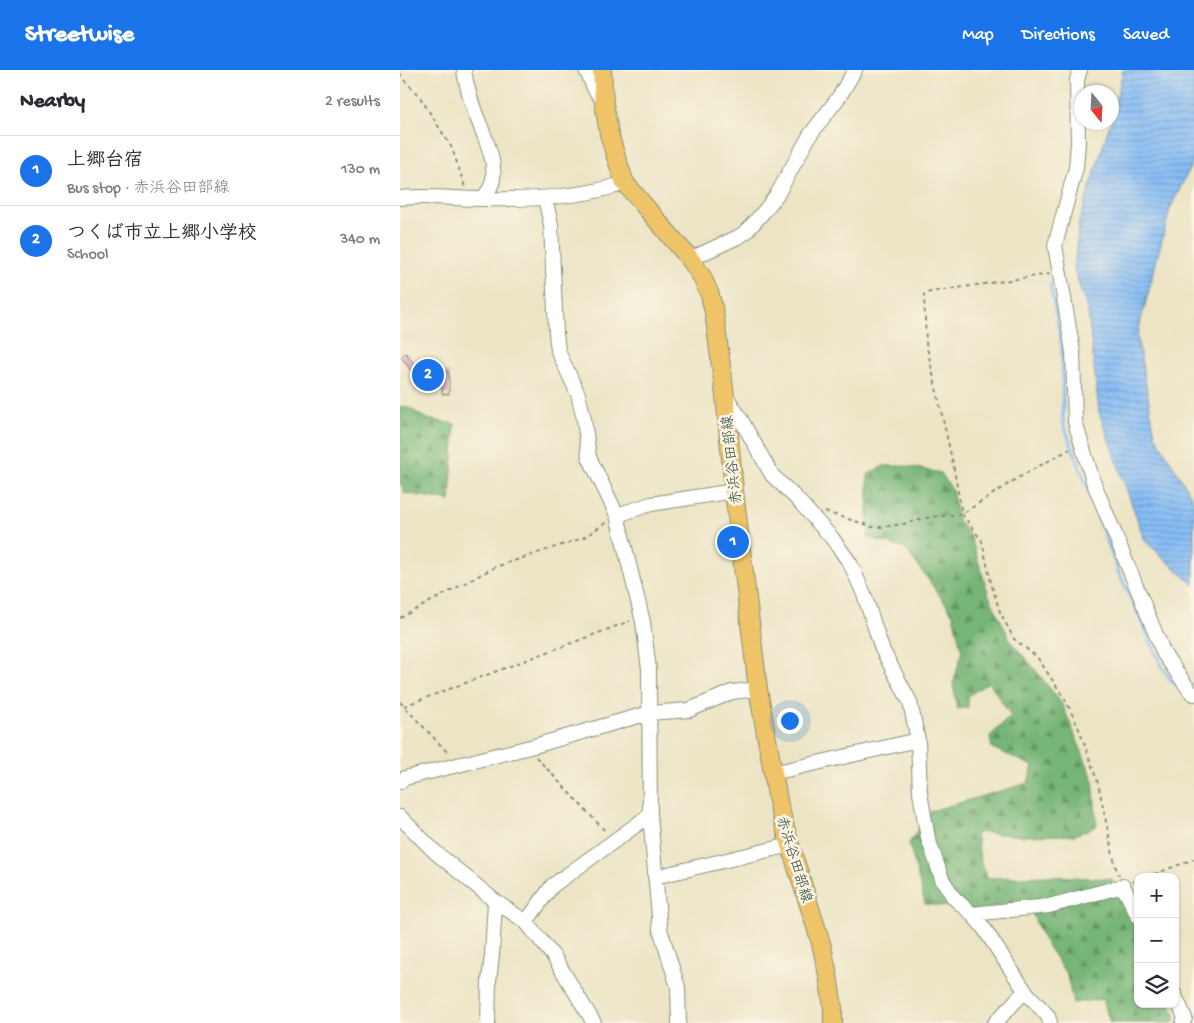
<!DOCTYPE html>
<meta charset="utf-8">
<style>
:root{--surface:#fff;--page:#f2f2f3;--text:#2b2b33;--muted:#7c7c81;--line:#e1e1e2;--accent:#1a73e8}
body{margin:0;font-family:"Gochi Hand","Klee One",sans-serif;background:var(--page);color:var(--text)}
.controls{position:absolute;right:15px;bottom:15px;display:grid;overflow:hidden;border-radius:10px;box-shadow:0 1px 4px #0004}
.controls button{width:45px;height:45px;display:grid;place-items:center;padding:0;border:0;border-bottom:1px solid var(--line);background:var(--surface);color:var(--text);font:25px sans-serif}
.compass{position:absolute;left:674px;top:15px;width:45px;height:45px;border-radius:50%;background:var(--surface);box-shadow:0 1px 4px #0004;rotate:162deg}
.you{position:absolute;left:389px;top:650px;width:18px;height:18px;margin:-12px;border:4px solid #fff;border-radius:50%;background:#1a73e8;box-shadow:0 0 0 8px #1a73e833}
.badge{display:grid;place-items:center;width:32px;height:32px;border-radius:50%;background:var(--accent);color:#fff;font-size:16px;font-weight:700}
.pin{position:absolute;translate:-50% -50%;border:2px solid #fff;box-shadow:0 1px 5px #0006}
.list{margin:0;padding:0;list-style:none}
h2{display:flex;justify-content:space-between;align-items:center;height:65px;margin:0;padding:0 20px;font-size:21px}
h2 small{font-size:16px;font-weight:400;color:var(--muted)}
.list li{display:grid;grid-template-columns:32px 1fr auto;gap:15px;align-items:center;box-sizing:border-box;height:70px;padding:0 20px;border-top:1px solid var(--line)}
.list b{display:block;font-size:19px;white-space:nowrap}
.list p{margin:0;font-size:16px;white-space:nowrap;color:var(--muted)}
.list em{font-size:16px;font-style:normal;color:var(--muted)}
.icon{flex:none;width:28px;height:28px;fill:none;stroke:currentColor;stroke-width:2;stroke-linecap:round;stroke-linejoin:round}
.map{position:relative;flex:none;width:794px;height:953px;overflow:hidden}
header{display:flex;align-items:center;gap:30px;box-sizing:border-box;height:70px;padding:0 25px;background:var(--accent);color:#fff}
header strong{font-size:24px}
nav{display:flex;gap:28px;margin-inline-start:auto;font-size:18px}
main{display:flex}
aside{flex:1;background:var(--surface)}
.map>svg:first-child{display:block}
</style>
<header>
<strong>Streetwise</strong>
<nav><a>Map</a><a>Directions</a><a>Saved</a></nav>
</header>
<main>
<aside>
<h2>Nearby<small>2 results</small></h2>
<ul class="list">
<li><span class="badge">1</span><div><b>上郷台宿</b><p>Bus stop · 赤浜谷田部線</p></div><em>130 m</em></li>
<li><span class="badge">2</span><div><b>つくば市立上郷小学校</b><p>School</p></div><em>340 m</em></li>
</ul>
</aside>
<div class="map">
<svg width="794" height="953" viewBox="0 0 794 953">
<defs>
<pattern id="forest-firs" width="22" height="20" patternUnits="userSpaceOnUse" patternTransform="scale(1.25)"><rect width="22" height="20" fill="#76b576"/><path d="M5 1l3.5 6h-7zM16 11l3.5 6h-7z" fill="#609462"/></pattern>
<pattern id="water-rules" width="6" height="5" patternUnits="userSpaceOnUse" patternTransform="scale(1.25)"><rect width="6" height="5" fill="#86bcf5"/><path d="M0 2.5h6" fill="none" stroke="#6d9ac7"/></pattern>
</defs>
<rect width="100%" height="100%" fill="#fcf5e5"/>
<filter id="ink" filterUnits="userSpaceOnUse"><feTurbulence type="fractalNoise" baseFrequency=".02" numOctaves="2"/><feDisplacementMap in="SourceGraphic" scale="10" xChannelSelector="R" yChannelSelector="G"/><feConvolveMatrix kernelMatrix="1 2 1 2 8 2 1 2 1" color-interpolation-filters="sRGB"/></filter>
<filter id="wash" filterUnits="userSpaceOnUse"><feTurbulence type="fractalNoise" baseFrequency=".0096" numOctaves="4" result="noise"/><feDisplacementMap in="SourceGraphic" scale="20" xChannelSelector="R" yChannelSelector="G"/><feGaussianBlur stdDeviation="1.12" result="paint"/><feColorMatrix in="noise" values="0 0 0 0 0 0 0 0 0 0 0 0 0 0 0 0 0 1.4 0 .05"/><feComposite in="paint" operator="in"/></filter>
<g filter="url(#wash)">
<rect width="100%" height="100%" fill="#ece4c4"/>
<path fill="url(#forest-firs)" stroke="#4a7955" d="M 2,336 C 14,338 15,343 24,347 C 30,351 47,352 55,354 L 50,431 L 4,423 L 2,416 L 0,414 L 0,337 Z
M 484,396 L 506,396 L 541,403 L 552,420 L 558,450 L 571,468 L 589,526 L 611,572 L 634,598 L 662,634 L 693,709 L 697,756 L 675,765 L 624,766 L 576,762 L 580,789 L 587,808 L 650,806 L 712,809 L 738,862 L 738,934 L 770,934 L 775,945 L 773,953 L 710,953 L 703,929 L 673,933 L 667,905 L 643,869 L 628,833 L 574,840 L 525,834 L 509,773 L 531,741 L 628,713 L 633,696 L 592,678 L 590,666 L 611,646 L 589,612 L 568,626 L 568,637 L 557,639 L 553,614 L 562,582 L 553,544 L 506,479 L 468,467 L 468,404 Z"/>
<path fill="url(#water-rules)" stroke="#527c94" d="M 723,0 L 794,0 L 794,89 L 770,139 L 737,266 L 755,365 L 794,431 L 794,515 L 745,471 L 699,342 L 688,243 L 674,199 L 679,153 L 710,53 L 712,52 L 712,47 Z"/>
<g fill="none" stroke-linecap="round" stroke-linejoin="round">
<path stroke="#86bcf5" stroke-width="3" d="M 650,214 L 662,277 L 663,353 L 675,384 L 718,501 L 762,596 L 770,609 L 781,619"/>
</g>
<g id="blocks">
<path fill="#cd90b3" d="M 6,283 L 23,306 L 18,310 L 1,287 Z
M 42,302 L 49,302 L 49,324 L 42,324 Z"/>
</g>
</g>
<g filter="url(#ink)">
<use href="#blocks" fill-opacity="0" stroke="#86907c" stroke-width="1"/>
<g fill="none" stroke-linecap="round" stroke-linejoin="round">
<defs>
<path id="minor" d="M 64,0 C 66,14 70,28 75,42 C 82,62 100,95 91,116 C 89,121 85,125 82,129
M 186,0 L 194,18 L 204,33
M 680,0 L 677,10 L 678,73 L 676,98 L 655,175 L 673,282 L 675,352 L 693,411 L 764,584 L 790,621 L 794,624
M 0,128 C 28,125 56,129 85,129 C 131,130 181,128 225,113
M 145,128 L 151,155 L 156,263 L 158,281 L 178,324 L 184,349 L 189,387 L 217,445 L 243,552 L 249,600 L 250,745 L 260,859 L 278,917 L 279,953
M 290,189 L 338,167 L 346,162 L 366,139 L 378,123 L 410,65 L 439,27 L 455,0
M 326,326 L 340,348 L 372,405 L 396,428 L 432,468 L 450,493 L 464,524 L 482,579 L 510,632 L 518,670 L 520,723 L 528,768 L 542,809 L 554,828 L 572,844 L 583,857 L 625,921 L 648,946 L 650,953
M 217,445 L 251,434 L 334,421
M 373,703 L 518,670
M 0,712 L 5,708 L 134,676 L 249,643 L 289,640 L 332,622 L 358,619
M 0,747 L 35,782 L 95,831 L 126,852 L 154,887 L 194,953
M 255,807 L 390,775
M 572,844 L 649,836 L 723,816 L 738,846
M 126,852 L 152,816 L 250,745
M 775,925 L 785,948 L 783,953
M 88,953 L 89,911 L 92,885 L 95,831
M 595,953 L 625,921"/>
<path id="major" d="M 202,0 L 204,33 L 209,64 L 217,90 L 225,113 L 290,189 L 302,207 L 310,225 L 314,242 L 325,326 L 334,421 L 358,619 L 379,736 L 390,775 L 421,873 L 428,905 L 433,938 L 433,953"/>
</defs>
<use href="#minor" stroke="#86907c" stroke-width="16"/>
<use href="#major" stroke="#86907c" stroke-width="20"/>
<path stroke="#86907c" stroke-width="2" stroke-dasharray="4 4" stroke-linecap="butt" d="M 0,3 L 2,8 L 18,24 L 52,78 L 65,117
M 650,204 L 524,223 L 526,273 L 553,394 L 562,444 L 582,471 L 591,513 L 600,542 L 614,569 L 637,587 L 665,629 L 679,659 L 698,713 L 715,795 L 719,805
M 425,442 L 468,455 L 471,457 L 482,457 L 503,454 L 530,447 L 562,444 L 616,409 L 670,379
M 0,548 L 95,497 L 183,468 L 207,452
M 0,632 L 49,684
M 4,636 L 230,551
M 136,687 L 206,762
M 747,807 L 794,789
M 733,812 L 738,810"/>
<use href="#minor" stroke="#fff" stroke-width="14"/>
<use href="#major" stroke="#efc469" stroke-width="18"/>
</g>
</g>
<g text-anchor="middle" stroke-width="5" stroke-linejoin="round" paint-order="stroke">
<g font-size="15" fill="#1f3d34" stroke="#fcf5e5">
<text transform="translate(331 390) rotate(-96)" y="5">赤浜谷田部線</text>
<text transform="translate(395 789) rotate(73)" y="5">赤浜谷田部線</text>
</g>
</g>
</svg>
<div class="controls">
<button>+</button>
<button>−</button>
<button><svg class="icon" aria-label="layers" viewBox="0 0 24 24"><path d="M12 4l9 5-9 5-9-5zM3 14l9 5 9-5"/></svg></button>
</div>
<svg class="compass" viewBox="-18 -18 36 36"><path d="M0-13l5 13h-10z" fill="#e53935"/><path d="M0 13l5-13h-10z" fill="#7c7c81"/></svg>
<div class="you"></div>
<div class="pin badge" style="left:333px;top:472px">1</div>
<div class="pin badge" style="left:28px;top:305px">2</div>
</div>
</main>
